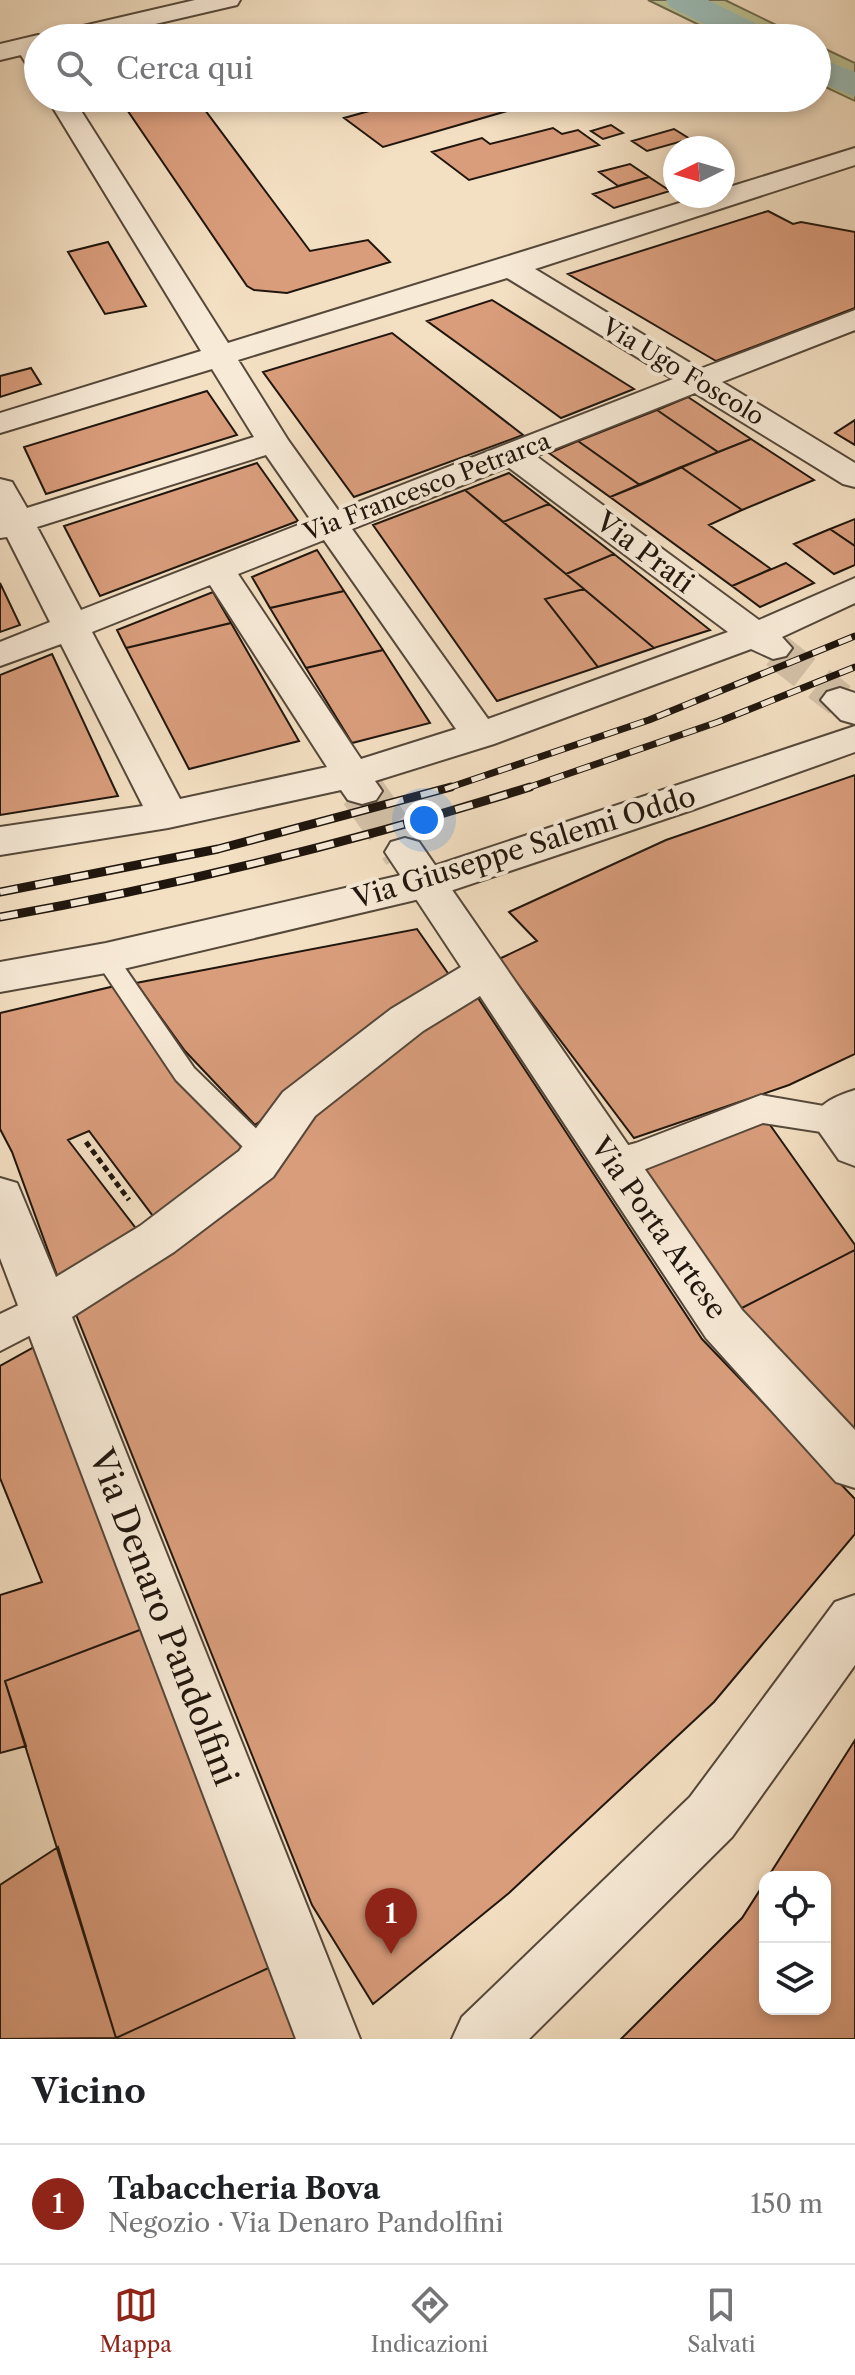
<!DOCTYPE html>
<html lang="it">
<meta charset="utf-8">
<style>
:root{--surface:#fff;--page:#f6f6f6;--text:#202124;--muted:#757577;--line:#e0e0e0;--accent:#8f2418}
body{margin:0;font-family:"Libre Caslon Text",serif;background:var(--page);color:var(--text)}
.controls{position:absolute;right:24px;bottom:24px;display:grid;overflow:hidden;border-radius:16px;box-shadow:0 4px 12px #0003}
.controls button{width:72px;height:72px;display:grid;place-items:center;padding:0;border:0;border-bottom:2px solid var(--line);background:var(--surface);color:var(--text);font:40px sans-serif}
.compass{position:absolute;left:663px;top:136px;width:72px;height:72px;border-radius:50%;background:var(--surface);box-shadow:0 4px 12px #0003;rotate:265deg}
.you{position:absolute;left:424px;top:820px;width:28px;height:28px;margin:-20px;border:6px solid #fff;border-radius:50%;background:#1a73e8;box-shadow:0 0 0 12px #1a73e833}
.badge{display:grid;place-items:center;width:52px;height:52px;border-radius:50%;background:var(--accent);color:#fff;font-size:26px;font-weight:700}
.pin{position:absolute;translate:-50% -66px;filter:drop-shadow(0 2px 4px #0008)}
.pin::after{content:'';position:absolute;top:42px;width:28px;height:24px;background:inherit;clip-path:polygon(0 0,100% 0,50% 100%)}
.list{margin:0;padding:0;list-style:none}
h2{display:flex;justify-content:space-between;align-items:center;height:104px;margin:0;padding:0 32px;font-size:34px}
h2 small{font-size:26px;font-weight:400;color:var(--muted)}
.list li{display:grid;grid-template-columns:52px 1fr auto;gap:24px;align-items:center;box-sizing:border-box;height:120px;padding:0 32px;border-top:2px solid var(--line)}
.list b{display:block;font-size:30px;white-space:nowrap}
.list p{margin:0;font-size:26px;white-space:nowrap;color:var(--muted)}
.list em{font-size:26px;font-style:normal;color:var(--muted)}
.icon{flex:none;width:44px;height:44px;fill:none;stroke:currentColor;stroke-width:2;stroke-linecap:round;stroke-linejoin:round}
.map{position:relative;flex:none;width:855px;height:2039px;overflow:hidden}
.search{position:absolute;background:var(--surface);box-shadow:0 4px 12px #0003;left:24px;right:24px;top:24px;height:88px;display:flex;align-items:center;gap:20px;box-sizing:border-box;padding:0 28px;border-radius:44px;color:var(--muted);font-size:30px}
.sheet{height:224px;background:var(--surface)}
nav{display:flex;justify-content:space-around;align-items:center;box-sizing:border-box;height:112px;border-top:2px solid var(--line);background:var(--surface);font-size:22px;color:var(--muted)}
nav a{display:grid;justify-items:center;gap:4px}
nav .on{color:var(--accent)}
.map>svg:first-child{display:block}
</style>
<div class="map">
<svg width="855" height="2039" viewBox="0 0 855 2039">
<rect width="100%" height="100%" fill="#f3dfc2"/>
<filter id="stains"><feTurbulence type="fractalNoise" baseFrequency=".0025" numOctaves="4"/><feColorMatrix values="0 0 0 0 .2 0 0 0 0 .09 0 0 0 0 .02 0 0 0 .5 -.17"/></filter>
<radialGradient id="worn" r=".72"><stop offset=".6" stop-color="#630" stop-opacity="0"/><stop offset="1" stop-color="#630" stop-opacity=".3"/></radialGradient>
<path fill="#bbc193" stroke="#6e6c50" stroke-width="2" d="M 648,0 L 725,0 L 803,38 L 726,38 Z
M 817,45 L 855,63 L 855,101 L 817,83 Z"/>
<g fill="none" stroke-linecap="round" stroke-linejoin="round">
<path fill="#9bbcb6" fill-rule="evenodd" d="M 666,0 L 708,0 L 771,31 L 776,38 L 733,38 L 670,7 Z
M 817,57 L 855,72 L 855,97 L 817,81 Z"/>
</g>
<path fill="#d99d7c" stroke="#20160d" stroke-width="2" d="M 389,29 L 399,38 L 344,38 Z
M 119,98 L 196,98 L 310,251 L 368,240 L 390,262 L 287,293 L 254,290 L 247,286 Z
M 416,98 L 522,98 L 531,104 L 383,147 L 344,118 Z
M 611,125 L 623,133 L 603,139 L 591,131 Z
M 553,128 L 562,134 L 578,130 L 599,145 L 469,180 L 432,152 L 482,138 L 490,144 Z
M 674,129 L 690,139 L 647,151 L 632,141 Z
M 630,164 L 649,177 L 618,186 L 599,172 Z
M 649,177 L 670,191 L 614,208 L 593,194 Z
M 768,211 L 793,224 L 801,222 L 855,232 L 855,308 L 716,361 L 568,274 Z
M 108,242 L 146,306 L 105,314 L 68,252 Z
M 492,300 L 634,389 L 561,418 L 427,321 Z
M 392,333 L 523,435 L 354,497 L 263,372 Z
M 31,368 L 41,384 L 0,397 L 0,376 Z
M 207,391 L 237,435 L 46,494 L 24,447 Z
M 688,397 L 751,439 L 718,452 L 657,410 Z
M 657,410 L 718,452 L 640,485 L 578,441 Z
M 855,420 L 855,445 L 835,433 Z
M 751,439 L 814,480 L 742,510 L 681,467 Z
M 578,441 L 640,485 L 610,497 L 549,453 Z
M 257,463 L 298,521 L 100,596 L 64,526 Z
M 681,467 L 742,510 L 709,525 L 771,569 L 732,586 L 610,497 Z
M 509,473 L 549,504 L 503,522 L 465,490 Z
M 465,490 L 584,589 L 545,599 L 598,667 L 497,701 L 373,525 Z
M 549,504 L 614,554 L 566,574 L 503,522 Z
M 855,519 L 855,546 L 830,529 Z
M 830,529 L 855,546 L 855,565 L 834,574 L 794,544 Z
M 317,550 L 344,591 L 270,608 L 252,577 Z
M 614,554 L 710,630 L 654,648 L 566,574 Z
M 786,563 L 814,583 L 760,607 L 732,586 Z
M 0,583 L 20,625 L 0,632 Z
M 584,589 L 654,648 L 598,667 L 545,599 Z
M 344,591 L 383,650 L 306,668 L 270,608 Z
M 213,592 L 231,623 L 126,648 L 117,630 Z
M 231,623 L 299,741 L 189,769 L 126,648 Z
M 383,650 L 430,723 L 352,743 L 306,668 Z
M 52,654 L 118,796 L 0,815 L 0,675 Z
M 855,775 L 855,1054 L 789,1085 L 634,1138 L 499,959 L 537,941 L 509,912 L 666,840 Z
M 417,929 L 452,979 L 255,1125 L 185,1051 L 136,983 Z
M 115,986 L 170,1071 L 250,1156 L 159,1224 L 89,1131 L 68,1140 L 141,1235 L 58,1278 L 12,1152 L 0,1129 L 0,1013 Z
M 474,992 L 702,1339 L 855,1499 L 855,1534 L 714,1702 L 509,1893 L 373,2004 L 312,1905 L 73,1307 L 310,1108 Z
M 763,1115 L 855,1245 L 855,1250 L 732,1313 L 628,1169 Z
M 855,1250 L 855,1451 L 732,1313 Z
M 36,1346 L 145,1628 L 5,1681 L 26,1746 L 0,1753 L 0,1595 L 42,1582 L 0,1478 L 0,1366 Z
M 145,1628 L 286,1960 L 116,2038 L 5,1681 Z
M 855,1740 L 855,2039 L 621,2039 L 742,1918 L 765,1882 L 765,2009 L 825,2009 L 825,1877 L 768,1877 Z
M 58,1847 L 116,2038 L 0,2039 L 0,1885 Z
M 286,1960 L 321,2039 L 113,2039 L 116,2038 Z"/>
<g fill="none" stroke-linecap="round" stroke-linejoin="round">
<path stroke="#d3c1a7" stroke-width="35" stroke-dasharray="35 18" stroke-linecap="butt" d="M 777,651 L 840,700"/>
<path stroke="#d3c1a7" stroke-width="45" stroke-dasharray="45 22" stroke-linecap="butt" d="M 362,791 L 405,852"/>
<defs>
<path id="service" d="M 106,950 L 114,952 L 194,1068 L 273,1145 L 277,1152 L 273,1159 L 264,1162 L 255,1159 L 176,1080 L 94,958 L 98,952 Z"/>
<path id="pedestrian" d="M 761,1095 L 847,1110 L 853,1120 L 847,1130 L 834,1134 L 763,1123 L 643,1170 L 613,1178 L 599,1173 L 594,1163 L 599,1153 L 636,1143 Z
M 44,1293 L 58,1297 L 64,1309 L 58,1321 L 0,1351 L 0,1314 Z"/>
<path id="minor" d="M 28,38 L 38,42 L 38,70 L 29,68 L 15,46 L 19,41 Z
M 47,98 L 73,98 L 228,343 L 702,196 L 723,196 L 723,189 L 855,148 L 855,165 L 535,269 L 700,369 L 855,310 L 855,330 L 722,382 L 855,463 L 855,487 L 843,484 L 695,393 L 536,456 L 759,620 L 855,578 L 855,603 L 782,637 L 792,648 L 786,656 L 773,659 L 751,649 L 494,744 L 375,781 L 382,791 L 376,800 L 362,804 L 348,800 L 341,790 L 168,828 L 0,855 L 0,827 L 143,806 L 61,644 L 0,666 L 0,642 L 50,622 L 7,537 L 0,538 L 0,479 L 12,482 L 27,508 L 254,437 L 212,369 L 0,433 L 0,413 L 201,351 ZM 507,278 L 673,379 L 338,510 L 288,440 L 238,360 ZM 266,455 L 311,520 L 81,610 L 37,527 ZM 508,467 L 728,632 L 488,719 L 352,529 ZM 324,540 L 456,729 L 361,759 L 238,574 ZM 210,585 L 327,767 L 180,799 L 92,632 Z
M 840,688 L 855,693 L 855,724 L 841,720 L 821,700 L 827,692 Z
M 405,838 L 419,842 L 742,1310 L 855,1430 L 855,1488 L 836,1482 L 706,1338 L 480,996 L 423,1031 L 315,1116 L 273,1177 L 174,1252 L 72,1317 L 360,2039 L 296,2039 L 0,1258 L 0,1178 L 17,1183 L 56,1277 L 140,1226 L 239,1151 L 283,1092 L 391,1009 L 461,967 L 385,852 L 391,842 Z
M 855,1090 L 855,1166 L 839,1160 L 811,1120 C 821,1102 836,1096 855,1090 Z
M 855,1595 L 855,1665 L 732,1837 L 529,2039 L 452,2039 L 462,2017 L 690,1797 L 835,1602 Z"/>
<path id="tertiary" d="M 195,0 L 240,0 L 237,5 L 95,38 L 49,38 L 53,33 Z
M 38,35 L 47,38 L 38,38 L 38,51 L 0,60 L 0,44 Z
M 855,726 L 855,752 L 692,810 L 441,894 L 106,973 L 0,992 L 0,962 L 106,943 L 419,871 Z"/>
</defs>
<use href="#service" stroke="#55483a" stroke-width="4"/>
<use href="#pedestrian" stroke="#55483a" stroke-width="4"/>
<use href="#minor" stroke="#55483a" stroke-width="4"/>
<use href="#tertiary" stroke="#55483a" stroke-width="4"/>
<path stroke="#20160d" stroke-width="5" stroke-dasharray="6 4" stroke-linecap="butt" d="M 86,1142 L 129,1200"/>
<use href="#service" fill="#f7ead7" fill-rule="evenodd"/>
<use href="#pedestrian" fill="#f7ead7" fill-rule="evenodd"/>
<use href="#minor" fill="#f7ead7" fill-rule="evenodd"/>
<use href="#tertiary" fill="#f7ead7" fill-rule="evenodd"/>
<defs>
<path id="rail-far1" d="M 445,789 L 649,720 L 855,636
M 524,789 L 718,722 L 855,667"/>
<path id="rail" d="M 0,892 L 218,849 L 451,787
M 0,917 C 179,885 357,841 530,787"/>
</defs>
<use href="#rail-far1" stroke="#20160d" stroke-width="7"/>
<use href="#rail" stroke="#20160d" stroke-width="9"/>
<use href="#rail-far1" stroke="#f7ead7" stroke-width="5" stroke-dasharray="14" stroke-linecap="butt"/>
<use href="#rail" stroke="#f7ead7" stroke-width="6" stroke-dasharray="18" stroke-linecap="butt"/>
</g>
<g text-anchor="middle" stroke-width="8" stroke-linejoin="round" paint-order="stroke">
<g font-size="24" fill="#20160d" stroke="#f7ead7">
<text transform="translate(683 372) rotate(31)" y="8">Via Ugo Foscolo</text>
<text transform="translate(427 487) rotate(-21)" y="8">Via Francesco Petrarca</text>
</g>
<g font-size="28" fill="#20160d" stroke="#f7ead7">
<text transform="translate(645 552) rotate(37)" y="10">Via Prati</text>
<text transform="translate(524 847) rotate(-17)" y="10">Via Giuseppe Salemi Oddo</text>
<text transform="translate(659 1228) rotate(55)" y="10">Via Porta Artese</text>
</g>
<g font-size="34" fill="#20160d" stroke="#f7ead7">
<text transform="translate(164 1617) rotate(69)" y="12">Via Denaro Pandolfini</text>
</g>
</g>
<rect width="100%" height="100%" filter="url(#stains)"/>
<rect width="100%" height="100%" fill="url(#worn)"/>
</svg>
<div class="controls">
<button><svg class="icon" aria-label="locate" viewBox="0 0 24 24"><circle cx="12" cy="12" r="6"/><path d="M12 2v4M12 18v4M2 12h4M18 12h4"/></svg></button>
<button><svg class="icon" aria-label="layers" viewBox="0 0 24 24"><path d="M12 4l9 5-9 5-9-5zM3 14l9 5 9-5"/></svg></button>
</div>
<svg class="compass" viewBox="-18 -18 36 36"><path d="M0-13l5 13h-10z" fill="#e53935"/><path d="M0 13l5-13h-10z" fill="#757577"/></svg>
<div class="you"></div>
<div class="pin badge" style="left:391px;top:1954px">1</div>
<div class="search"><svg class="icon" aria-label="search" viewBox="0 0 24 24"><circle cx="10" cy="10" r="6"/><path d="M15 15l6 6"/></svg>Cerca qui</div>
</div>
<section class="sheet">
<h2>Vicino<small></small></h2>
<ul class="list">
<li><span class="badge">1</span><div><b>Tabaccheria Bova</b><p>Negozio · Via Denaro Pandolfini</p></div><em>150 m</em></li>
</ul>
</section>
<nav>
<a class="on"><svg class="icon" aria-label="map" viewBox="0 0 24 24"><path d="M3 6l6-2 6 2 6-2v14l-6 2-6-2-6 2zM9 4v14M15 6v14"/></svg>Mappa</a>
<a><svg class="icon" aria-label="directions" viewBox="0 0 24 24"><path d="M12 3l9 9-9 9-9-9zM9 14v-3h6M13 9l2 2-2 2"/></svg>Indicazioni</a>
<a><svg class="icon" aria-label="saved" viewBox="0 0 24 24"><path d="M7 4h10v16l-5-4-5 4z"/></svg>Salvati</a>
</nav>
